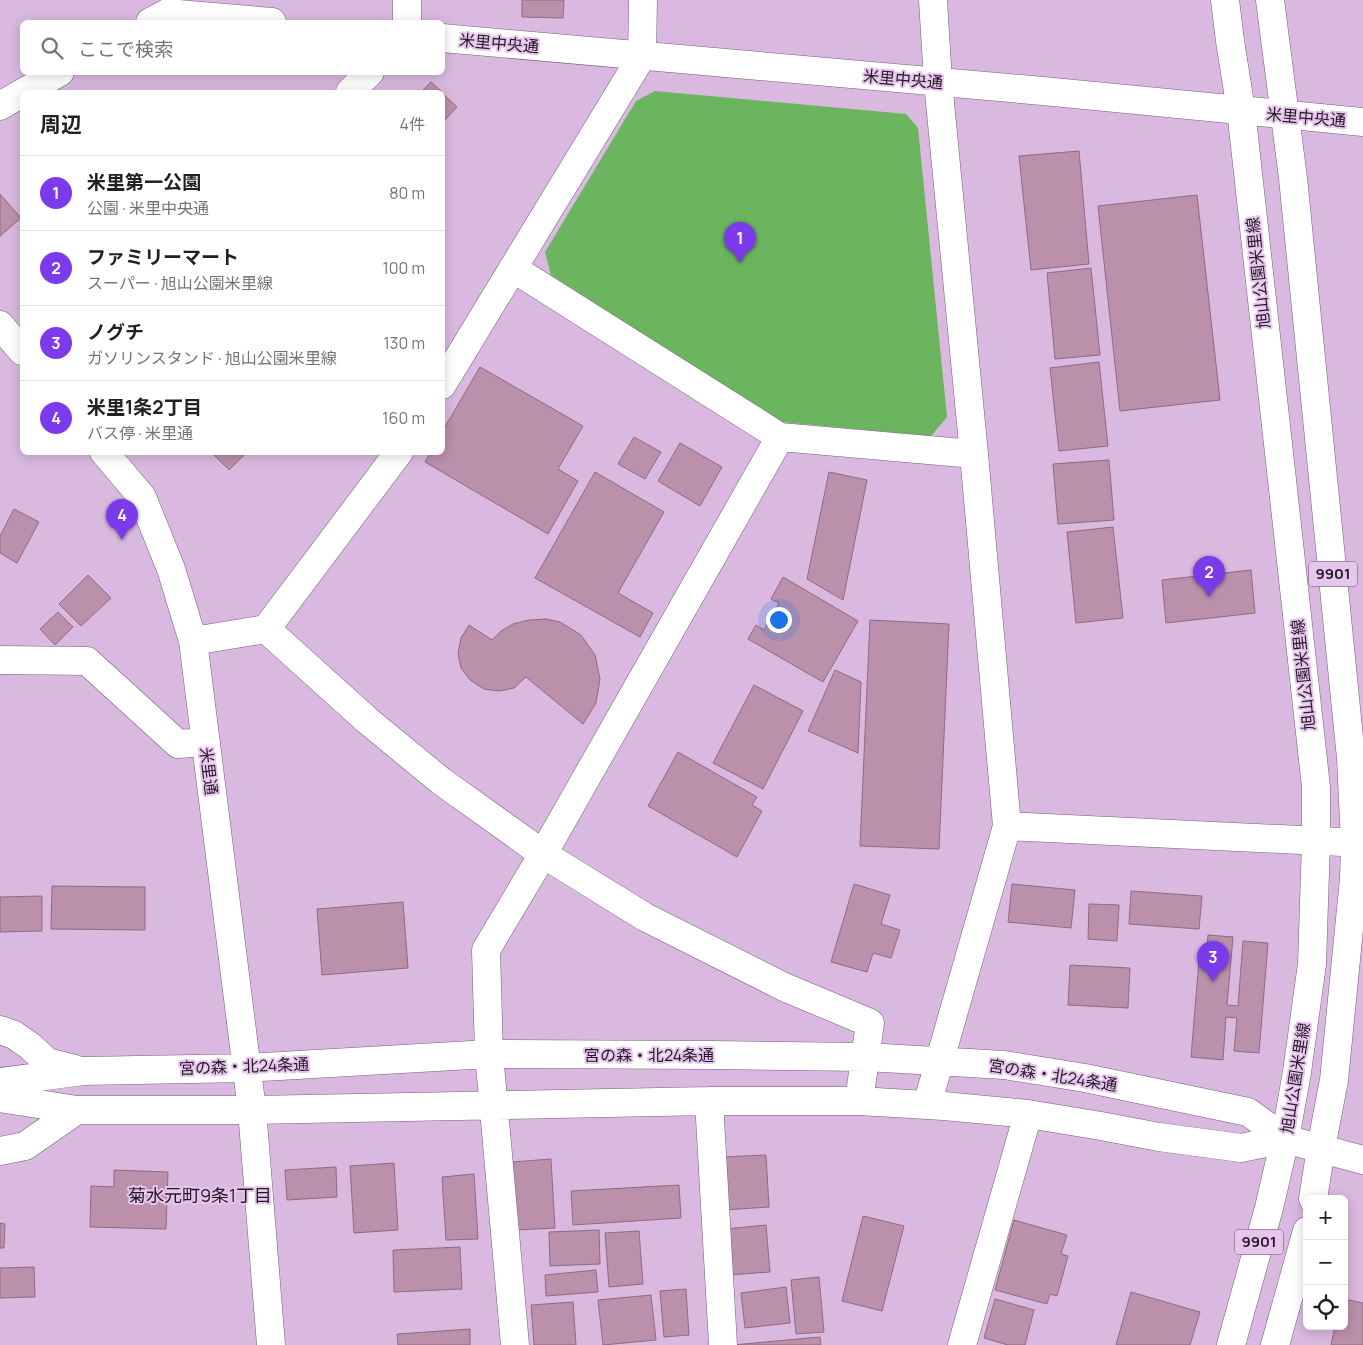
<!DOCTYPE html>
<html lang="ja">
<meta charset="utf-8">
<style>
:root{--surface:#fff;--page:#f6f6f6;--text:#202124;--muted:#757577;--line:#e0e0e0;--accent:#7c3aed}
body{margin:0;font-family:Manrope,"Noto Sans JP",sans-serif;background:var(--page);color:var(--text)}
.controls{position:absolute;right:15px;bottom:15px;display:grid;overflow:hidden;border-radius:8px;box-shadow:0 2px 12px #0003}
.controls button{width:45px;height:45px;display:grid;place-items:center;padding:0;border:0;border-bottom:1px solid var(--line);background:var(--surface);color:var(--text);font:25px sans-serif}
.you{position:absolute;left:778px;top:619px;width:18px;height:18px;margin:-12px;border:4px solid #fff;border-radius:50%;background:#1a73e8;box-shadow:0 0 0 8px #1a73e833}
.badge{display:grid;place-items:center;width:32px;height:32px;border-radius:50%;background:var(--accent);color:#fff;font-size:16px;font-weight:700}
.pin{position:absolute;translate:-50% -41px;filter:drop-shadow(0 1px 2px #0008)}
.pin::after{content:'';position:absolute;top:26px;width:18px;height:15px;background:inherit;clip-path:polygon(0 0,100% 0,50% 100%)}
.list{margin:0;padding:0;list-style:none}
h2{display:flex;justify-content:space-between;align-items:center;height:65px;margin:0;padding:0 20px;font-size:21px}
h2 small{font-size:16px;font-weight:400;color:var(--muted)}
.list li{display:grid;grid-template-columns:32px 1fr auto;gap:15px;align-items:center;box-sizing:border-box;height:75px;padding:0 20px;border-top:1px solid var(--line)}
.list b{display:block;font-size:19px;white-space:nowrap}
.list p{margin:0;font-size:16px;white-space:nowrap;color:var(--muted)}
.list em{font-size:16px;font-style:normal;color:var(--muted)}
.icon{flex:none;width:28px;height:28px;fill:none;stroke:currentColor;stroke-width:2;stroke-linecap:round;stroke-linejoin:round}
.map{position:relative;flex:none;width:1363px;height:1345px;overflow:hidden}
.search{position:absolute;background:var(--surface);box-shadow:0 2px 12px #0003;left:20px;top:20px;width:425px;height:55px;display:flex;align-items:center;gap:12px;box-sizing:border-box;padding:0 18px;border-radius:8px;color:var(--muted);font-size:19px}
.panel{position:absolute;background:var(--surface);box-shadow:0 2px 12px #0003;left:20px;top:90px;width:425px;height:365px;border-radius:8px}
.map>svg:first-child{display:block}
</style>
<div class="map">
<svg width="1363" height="1345" viewBox="0 0 1363 1345">
<rect width="100%" height="100%" fill="#d9b9df"/>
<path fill="#6ab55d" d="M 655,91 L 906,114 L 918,128 L 947,417 L 931,436 L 781,422 L 551,275 L 545,252 L 636,101 Z"/>
<path fill="#ba90aa" stroke="#916982" d="M 522,0 L 564,0 L 563,18 L 522,17 Z
M 431,82 L 442,92 L 421,92 Z
M 442,93 L 457,107 L 442,123 Z
M 1079,151 L 1089,264 L 1031,270 L 1019,156 Z
M 0,194 L 21,218 L 0,236 Z
M 1197,195 L 1220,400 L 1120,411 L 1098,206 Z
M 1091,268 L 1100,355 L 1055,359 L 1047,273 Z
M 1099,362 L 1108,446 L 1059,451 L 1050,368 Z
M 480,367 L 583,426 L 558,469 L 578,481 L 548,534 L 425,462 L 431,452 L 442,452 L 442,432 Z
M 634,437 L 661,452 L 645,479 L 618,464 Z
M 680,443 L 722,467 L 700,506 L 658,481 Z
M 211,452 L 247,452 L 229,470 Z
M 1109,460 L 1114,520 L 1058,524 L 1053,464 Z
M 595,472 L 664,512 L 618,593 L 653,613 L 640,637 L 535,578 Z
M 829,472 L 867,480 L 843,600 L 807,579 Z
M 14,509 L 39,522 L 17,563 L 0,553 L 0,536 Z
M 1113,527 L 1123,618 L 1076,623 L 1067,532 Z
M 1251,570 L 1255,613 L 1166,623 L 1162,580 Z
M 88,575 L 111,598 L 81,626 L 59,604 Z
M 783,577 L 858,621 L 823,682 L 748,639 L 756,625 L 764,630 L 779,603 L 771,599 Z
M 58,612 L 73,627 L 55,645 L 40,629 Z
M 546,619 L 560,622 L 581,635 L 595,655 L 600,679 L 596,703 L 583,724 L 526,677 L 514,688 L 499,691 L 484,689 L 470,680 L 461,668 L 458,653 L 461,638 L 469,625 L 492,640 L 501,631 L 513,624 L 529,620 Z
M 870,620 L 949,624 L 939,849 L 860,846 Z
M 835,670 L 861,682 L 858,753 L 808,731 Z
M 754,685 L 803,711 L 763,789 L 713,763 Z
M 678,752 L 757,797 L 752,805 L 762,811 L 737,857 L 648,806 Z
M 854,884 L 890,895 L 881,924 L 900,930 L 891,958 L 873,953 L 867,972 L 831,962 Z
M 1012,884 L 1075,890 L 1071,928 L 1008,922 Z
M 52,886 L 145,887 L 145,930 L 51,929 Z
M 1131,891 L 1202,896 L 1199,929 L 1129,924 Z
M 42,896 L 42,931 L 0,932 L 0,897 Z
M 403,902 L 408,968 L 322,975 L 317,909 Z
M 1089,904 L 1119,905 L 1117,941 L 1088,939 Z
M 1208,935 L 1233,937 L 1227,1005 L 1238,1006 L 1243,941 L 1268,943 L 1259,1053 L 1234,1051 L 1237,1018 L 1226,1017 L 1223,1060 L 1191,1057 L 1199,960 L 1206,960 Z
M 1070,965 L 1130,968 L 1128,1008 L 1068,1005 Z
M 766,1155 L 769,1207 L 725,1210 L 722,1157 Z
M 551,1159 L 555,1228 L 516,1230 L 513,1162 Z
M 394,1163 L 398,1230 L 354,1233 L 350,1166 Z
M 336,1167 L 337,1197 L 287,1200 L 285,1170 Z
M 114,1170 L 168,1172 L 166,1229 L 90,1227 L 91,1186 L 114,1187 Z
M 474,1174 L 478,1239 L 446,1240 L 442,1177 Z
M 679,1185 L 681,1218 L 573,1225 L 571,1191 Z
M 863,1216 L 904,1226 L 882,1311 L 842,1301 Z
M 1014,1220 L 1067,1235 L 1061,1254 L 1068,1256 L 1057,1296 L 1050,1294 L 1047,1304 L 995,1290 Z
M 0,1223 L 5,1224 L 4,1248 L 0,1248 Z
M 766,1225 L 770,1272 L 729,1275 L 725,1229 Z
M 599,1230 L 600,1264 L 550,1266 L 549,1232 Z
M 639,1231 L 643,1284 L 609,1287 L 605,1233 Z
M 460,1247 L 462,1289 L 394,1292 L 393,1250 Z
M 34,1267 L 35,1297 L 0,1298 L 0,1268 Z
M 596,1270 L 598,1292 L 546,1296 L 545,1275 Z
M 819,1277 L 824,1332 L 796,1334 L 791,1280 Z
M 786,1287 L 790,1323 L 745,1328 L 741,1293 Z
M 686,1289 L 689,1335 L 664,1337 L 660,1291 Z
M 1131,1292 L 1200,1312 L 1190,1345 L 1116,1345 Z
M 651,1295 L 656,1340 L 603,1345 L 598,1300 Z
M 995,1299 L 1034,1310 L 1025,1345 L 1008,1345 L 984,1338 Z
M 1344,1299 L 1363,1303 L 1363,1345 L 1331,1345 L 1335,1326 L 1344,1326 Z
M 573,1302 L 576,1345 L 534,1345 L 531,1305 Z
M 470,1329 L 470,1345 L 398,1345 L 397,1334 Z
M 820,1337 L 821,1345 L 732,1345 Z"/>
<g fill="none" stroke-linecap="round" stroke-linejoin="round">
<defs>
<path id="minor" d="M 150,22 L 167,13 L 272,22
M 407,22 L 407,0
M 442,38 L 1043,91 L 1363,122
M 24,92 L 60,72
M 350,92 L 370,72
M 0,106 L 22,93
M 514,269 L 780,437 L 974,454
M 0,325 L 22,351
M 442,385 L 642,56 L 643,0
M 104,452 L 142,497 L 171,569 L 193,641 L 252,1110 L 271,1345
M 266,629 L 368,721 L 441,781 L 543,854 L 645,917 L 784,987 L 870,1023 L 859,1101
M 193,641 L 266,629 L 399,452
M 0,660 L 87,661 L 178,744 L 206,742
M 1007,826 L 1363,843
M 0,1030 L 14,1035 L 30,1046 L 47,1062 L 75,1069
M 0,1082 L 83,1071 L 247,1068 L 489,1054 L 713,1055 L 866,1057 L 918,1060 L 1004,1065 L 1085,1078 L 1248,1112 L 1285,1139 L 1363,1160
M 0,1098 L 77,1110 L 252,1110 L 709,1101 L 859,1101 L 944,1106 L 1028,1114 L 1101,1126 L 1159,1137 L 1241,1148 L 1285,1139
M 709,1101 L 723,1345
M 927,1105 L 1007,826 L 974,454 L 938,82 L 933,0
M 0,1151 L 25,1146 L 77,1110
M 515,1345 L 489,1054 L 486,950 L 543,854 L 780,437
M 962,1345 L 1028,1114"/>
<path id="major" d="M 1225,0 L 1230,41 L 1241,110 L 1316,787 L 1316,842 L 1312,964 L 1297,1072 L 1285,1139 L 1269,1208 L 1231,1345
M 1270,0 L 1293,178 L 1351,758 L 1355,843 L 1354,879 L 1334,1080 L 1321,1148 L 1313,1199
M 1275,1345 L 1307,1231"/>
</defs>
<use href="#minor" stroke="#785c7d" stroke-width="29"/>
<use href="#major" stroke="#785c7d" stroke-width="29"/>
<use href="#minor" stroke="#fff" stroke-width="28"/>
<use href="#major" stroke="#fff" stroke-width="28"/>
</g>
<g text-anchor="middle" stroke-width="4" stroke-linejoin="round" paint-order="stroke">
<g fill="#e6c6ec" stroke="#5e4c61" stroke-width="1">
<rect x="1309" y="561.5" width="48" height="25" rx="4"/>
<rect x="1235" y="1229.5" width="48" height="25" rx="4"/>
</g>
<g font-size="15" font-weight="bold" fill="#241826">
<text x="1333" y="579">9901</text>
<text x="1259" y="1247">9901</text>
</g>
<g font-size="16" fill="#241826" stroke="#e6c6ec">
<text transform="translate(499 43) rotate(5)" y="6">米里中央通</text>
<text transform="translate(903 79) rotate(5)" y="6">米里中央通</text>
<text transform="translate(1306 117) rotate(5)" y="6">米里中央通</text>
<text transform="translate(1258 273) rotate(-96)" y="6">旭山公園米里線</text>
<text transform="translate(1303 675) rotate(-96)" y="6">旭山公園米里線</text>
<text transform="translate(209 771) rotate(83)" y="6">米里通</text>
<text x="649" y="1061">宮の森・北24条通</text>
<text transform="translate(244 1066) rotate(-2)" y="6">宮の森・北24条通</text>
<text transform="translate(1053 1075) rotate(9)" y="6">宮の森・北24条通</text>
<text transform="translate(1295 1078) rotate(-81)" y="6">旭山公園米里線</text>
</g>
<g font-size="18" fill="#241826" stroke="#e6c6ec">
<text x="200" y="1202">菊水元町9条1丁目</text>
</g>
</g>
</svg>
<div class="controls">
<button>+</button>
<button>−</button>
<button><svg class="icon" aria-label="locate" viewBox="0 0 24 24"><circle cx="12" cy="12" r="6"/><path d="M12 2v4M12 18v4M2 12h4M18 12h4"/></svg></button>
</div>
<div class="you"></div>
<div class="pin badge" style="left:740px;top:263px">1</div>
<div class="pin badge" style="left:1209px;top:597px">2</div>
<div class="pin badge" style="left:1213px;top:982px">3</div>
<div class="pin badge" style="left:122px;top:540px">4</div>
<div class="search"><svg class="icon" aria-label="search" viewBox="0 0 24 24"><circle cx="10" cy="10" r="6"/><path d="M15 15l6 6"/></svg>ここで検索</div>
<section class="panel">
<h2>周辺<small>4件</small></h2>
<ul class="list">
<li><span class="badge">1</span><div><b>米里第一公園</b><p>公園 · 米里中央通</p></div><em>80 m</em></li>
<li><span class="badge">2</span><div><b>ファミリーマート</b><p>スーパー · 旭山公園米里線</p></div><em>100 m</em></li>
<li><span class="badge">3</span><div><b>ノグチ</b><p>ガソリンスタンド · 旭山公園米里線</p></div><em>130 m</em></li>
<li><span class="badge">4</span><div><b>米里1条2丁目</b><p>バス停 · 米里通</p></div><em>160 m</em></li>
</ul>
</section>
</div>
